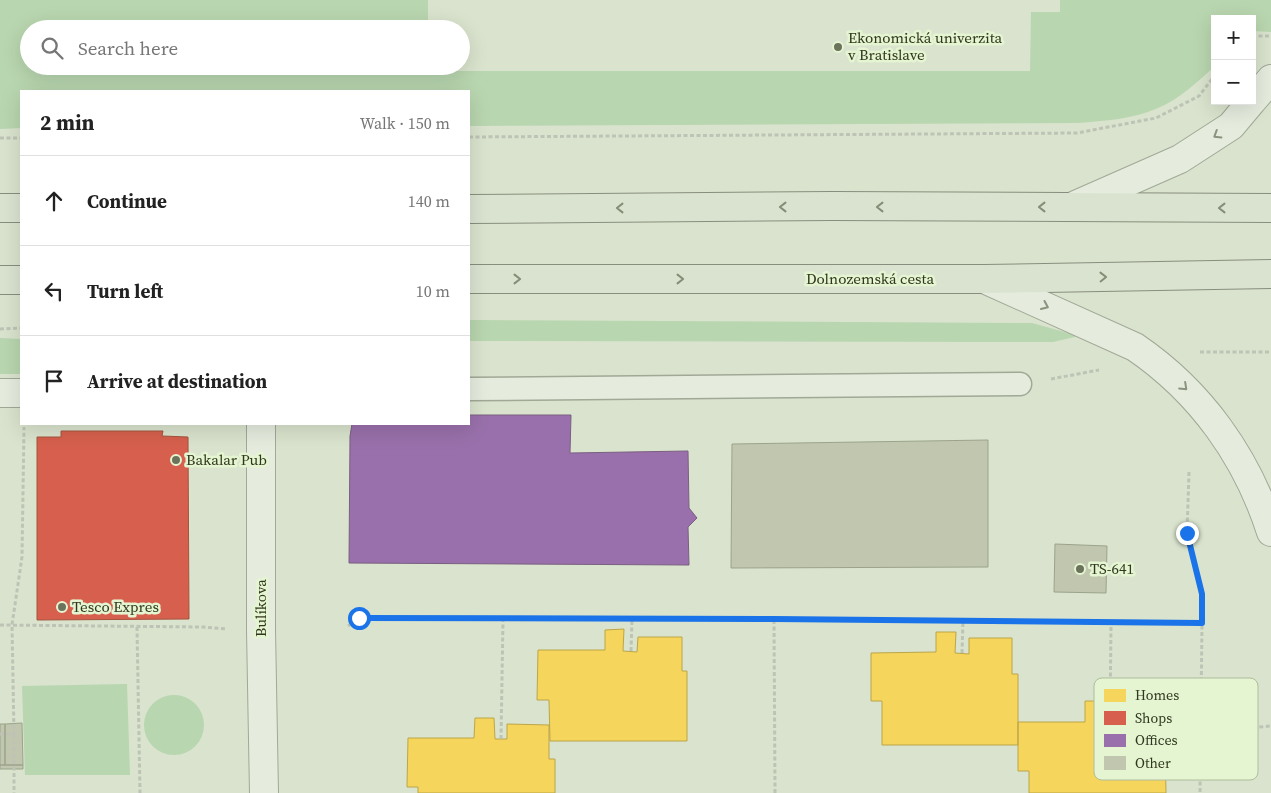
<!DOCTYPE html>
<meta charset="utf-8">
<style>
:root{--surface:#fff;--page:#f6f6f6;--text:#222;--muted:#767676;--line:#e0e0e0}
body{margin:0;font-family:"Source Serif 4",serif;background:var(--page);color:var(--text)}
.controls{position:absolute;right:15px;top:15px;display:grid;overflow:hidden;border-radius:0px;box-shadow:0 5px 20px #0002}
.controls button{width:45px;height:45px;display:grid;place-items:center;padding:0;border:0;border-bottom:1px solid var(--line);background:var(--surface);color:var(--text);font:25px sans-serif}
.stop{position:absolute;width:15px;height:15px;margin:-11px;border:4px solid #1a73e8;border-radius:50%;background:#fff}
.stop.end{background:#1a73e8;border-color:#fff;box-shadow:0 1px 5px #0008}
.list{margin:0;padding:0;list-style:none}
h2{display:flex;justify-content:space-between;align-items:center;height:65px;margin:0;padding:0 20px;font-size:21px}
h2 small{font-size:16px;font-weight:400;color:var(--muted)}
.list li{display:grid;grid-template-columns:32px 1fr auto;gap:15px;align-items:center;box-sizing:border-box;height:90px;padding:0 20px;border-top:1px solid var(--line)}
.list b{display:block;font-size:19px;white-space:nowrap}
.list em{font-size:16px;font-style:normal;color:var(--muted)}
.icon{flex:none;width:28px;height:28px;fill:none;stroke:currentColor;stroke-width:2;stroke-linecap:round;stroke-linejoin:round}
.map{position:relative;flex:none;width:1271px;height:793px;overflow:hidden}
.search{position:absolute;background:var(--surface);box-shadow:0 5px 20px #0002;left:20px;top:20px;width:450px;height:55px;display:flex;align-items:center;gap:12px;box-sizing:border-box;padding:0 18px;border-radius:28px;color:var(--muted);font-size:19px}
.panel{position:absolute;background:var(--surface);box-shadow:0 5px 20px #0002;left:20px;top:90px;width:450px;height:335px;border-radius:0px}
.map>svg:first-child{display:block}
</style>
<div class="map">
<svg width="1271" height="793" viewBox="0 0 1271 793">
<rect width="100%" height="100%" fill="#d9e3cd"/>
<path fill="#b8d6af" d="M 0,0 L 428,0 L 428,29 L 29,29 L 29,66 L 457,66 L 457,71 L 1030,71 L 1031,12 L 1060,12 L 1060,0 L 1271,0 L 1271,32 L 1252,31 L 1252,19 L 1215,19 L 1215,66 C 1198,81 1180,99 1158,108 C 1133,119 1105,121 1077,123 L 469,126 L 469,91 L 21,91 L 21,128 L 0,129 Z
M 469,320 L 1032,323 L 1079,336 L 1053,342 L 469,341 Z
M 0,338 L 21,339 L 21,374 L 0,374 Z
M 127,684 L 130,775 L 25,775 L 22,686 Z
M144 725a30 30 0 1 1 60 0a30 30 0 1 1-60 0Z"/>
<path fill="#f6d55c" stroke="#bba649" d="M 624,629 L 623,651 L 637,652 L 638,637 L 682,637 L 682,671 L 687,671 L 687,741 L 550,741 L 549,700 L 537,700 L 538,650 L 605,650 L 605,630 Z
M 936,632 L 956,632 L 955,653 L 969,654 L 969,638 L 1012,638 L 1012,674 L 1018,674 L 1018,745 L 882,745 L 882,701 L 871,701 L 871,653 L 936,652 Z
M 1085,701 L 1104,701 L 1104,722 L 1117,722 L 1117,709 L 1160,709 L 1160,744 L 1165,744 L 1166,793 L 1029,793 L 1029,771 L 1018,771 L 1018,722 L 1085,722 Z
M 475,718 L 494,718 L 495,739 L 507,739 L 507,724 L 549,725 L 549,759 L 555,759 L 555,793 L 418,793 L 418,787 L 407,787 L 408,738 L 474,738 Z"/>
<path fill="#d6604d" stroke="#a4543f" d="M 61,431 L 163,431 L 162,436 L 188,437 L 189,619 L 37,620 L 37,437 L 61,437 Z"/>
<path fill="#9970ab" stroke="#7a5f81" d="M 469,415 L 571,415 L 570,453 L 688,451 L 689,508 L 697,518 L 688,527 L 689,565 L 349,563 L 350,436 L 352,424 L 469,424 Z"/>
<path fill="#c0c7ae" stroke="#9ca38c" d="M 988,440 L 988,567 L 731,568 L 732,444 Z
M 1055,544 L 1107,546 L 1106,593 L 1054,592 Z
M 22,723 L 23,765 L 5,765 L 5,724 Z
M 0,724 L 5,724 L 5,765 L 0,765 Z
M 0,765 L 23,765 L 23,769 L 0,769 Z"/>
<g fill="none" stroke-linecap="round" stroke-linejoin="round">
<defs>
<path id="service" d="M 469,389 L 1020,384"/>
<path id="minor" d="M 1252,101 L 1271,79
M 1071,207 L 1180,159 L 1231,126 L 1252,101
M 0,393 L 21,393
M 261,424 L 261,630 L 264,793"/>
<path id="tertiary" d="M 984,279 L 1135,347 C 1201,392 1247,457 1271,532"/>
<path id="primary" d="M 0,208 L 21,208
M 469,209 L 832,206 L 1271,208
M 469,279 L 984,279 L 1271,274
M 0,280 L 21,280"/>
</defs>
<use href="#service" stroke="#a1a896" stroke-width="25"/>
<use href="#minor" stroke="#a1a896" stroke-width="30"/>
<use href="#tertiary" stroke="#a1a896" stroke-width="30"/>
<use href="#primary" stroke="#888e7d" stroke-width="30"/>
<path stroke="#bec4b5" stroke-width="3" stroke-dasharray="4 2.5" stroke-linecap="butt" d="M 1252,36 L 1271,36
M 469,137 L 1077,133 L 1156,118 L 1199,96 L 1215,75
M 0,138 L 21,138
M 0,329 L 21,328
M 1200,352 L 1271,352
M 1051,379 L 1099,370
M 1189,472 L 1187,533 L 1202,595 L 1202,623
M 0,625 L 203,627 L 227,629
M 348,626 L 359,618 L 774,619
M 137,627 L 140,793
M 631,651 L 632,619
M 962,653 L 963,621
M 1110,722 L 1111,622
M 1201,732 L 1271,726
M 0,734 L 14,734 L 12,625 L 22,557 L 24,427
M 14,734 L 14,793
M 501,739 L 503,619
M 775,793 L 774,619 L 1202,623 L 1200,793"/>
<use href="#service" stroke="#e5ecde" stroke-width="22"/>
<use href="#minor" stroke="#e5ecde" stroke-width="28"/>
<use href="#tertiary" stroke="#e5ecde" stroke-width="28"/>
<use href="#primary" stroke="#dae3d0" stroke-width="28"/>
</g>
<defs><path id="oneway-chevron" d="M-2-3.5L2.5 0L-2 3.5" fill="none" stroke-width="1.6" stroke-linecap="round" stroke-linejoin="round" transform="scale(1.25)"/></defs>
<g stroke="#8b927e">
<use href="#oneway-chevron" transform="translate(1217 135) rotate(148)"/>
<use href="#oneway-chevron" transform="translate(1045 306) rotate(24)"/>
<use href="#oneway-chevron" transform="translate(1184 387) rotate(43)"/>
</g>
<g stroke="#868d77">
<use href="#oneway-chevron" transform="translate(783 207) rotate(180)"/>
<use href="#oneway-chevron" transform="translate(880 207) rotate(-180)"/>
<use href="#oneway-chevron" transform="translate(1042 207) rotate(-180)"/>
<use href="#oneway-chevron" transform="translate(620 208) rotate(180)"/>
<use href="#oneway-chevron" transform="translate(1222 208) rotate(-180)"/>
<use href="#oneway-chevron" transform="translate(1103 277) rotate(-1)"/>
<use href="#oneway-chevron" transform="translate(517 279)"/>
<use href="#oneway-chevron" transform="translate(680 279)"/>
</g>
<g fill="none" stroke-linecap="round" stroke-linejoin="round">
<path stroke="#1a73e8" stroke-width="6" d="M 359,618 L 774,619 L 1202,623 L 1202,594 L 1187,533"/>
</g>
<g fill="#6c735b" stroke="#e5f5d2" stroke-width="2">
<circle cx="838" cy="47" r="5"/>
<circle cx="176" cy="460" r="5"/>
<circle cx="1080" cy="569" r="5"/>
<circle cx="62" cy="607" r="5"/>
</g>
<g text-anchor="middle" stroke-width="5" stroke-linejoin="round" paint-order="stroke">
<g font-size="15" fill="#31371e" stroke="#e5f5d2" text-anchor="start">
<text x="848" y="43">Ekonomická univerzita<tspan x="848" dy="17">v Bratislave</tspan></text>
<text x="186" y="465">Bakalar Pub</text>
<text x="1090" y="574">TS-641</text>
<text x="72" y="612">Tesco Expres</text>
</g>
<g font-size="15" fill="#31371e" stroke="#e5f5d2">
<text x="870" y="284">Dolnozemská cesta</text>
<text transform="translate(261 608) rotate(-90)" y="5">Bulíkova</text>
</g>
</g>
<rect x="1094" y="678" width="164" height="102" rx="8" fill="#e5f5d2" stroke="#afbc9c" stroke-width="1"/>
<rect x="1104" y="689" width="22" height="13" fill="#f6d55c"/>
<rect x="1104" y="711" width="22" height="14" fill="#d6604d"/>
<rect x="1104" y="734" width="22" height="13" fill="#9970ab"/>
<rect x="1104" y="756" width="22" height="14" fill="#c0c7ae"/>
<g font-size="14" fill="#31371e">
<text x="1135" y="700">Homes</text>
<text x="1135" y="723">Shops</text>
<text x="1135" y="745">Offices</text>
<text x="1135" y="768">Other</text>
</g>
</svg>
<div class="controls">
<button>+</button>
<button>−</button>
</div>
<div class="stop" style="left:359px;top:618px"></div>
<div class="stop end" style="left:1187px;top:533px"></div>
<div class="search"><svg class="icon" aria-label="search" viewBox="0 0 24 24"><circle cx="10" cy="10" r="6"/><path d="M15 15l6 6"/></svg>Search here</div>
<section class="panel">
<h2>2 min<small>Walk · 150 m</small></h2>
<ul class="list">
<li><svg class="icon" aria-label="ahead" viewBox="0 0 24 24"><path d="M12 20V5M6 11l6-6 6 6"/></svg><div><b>Continue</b></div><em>140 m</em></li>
<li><svg class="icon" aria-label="left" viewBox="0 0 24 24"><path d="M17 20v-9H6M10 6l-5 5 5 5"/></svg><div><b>Turn left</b></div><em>10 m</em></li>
<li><svg class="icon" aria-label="arrive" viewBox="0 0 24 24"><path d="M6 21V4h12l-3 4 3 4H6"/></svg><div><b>Arrive at destination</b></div></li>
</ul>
</section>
</div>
